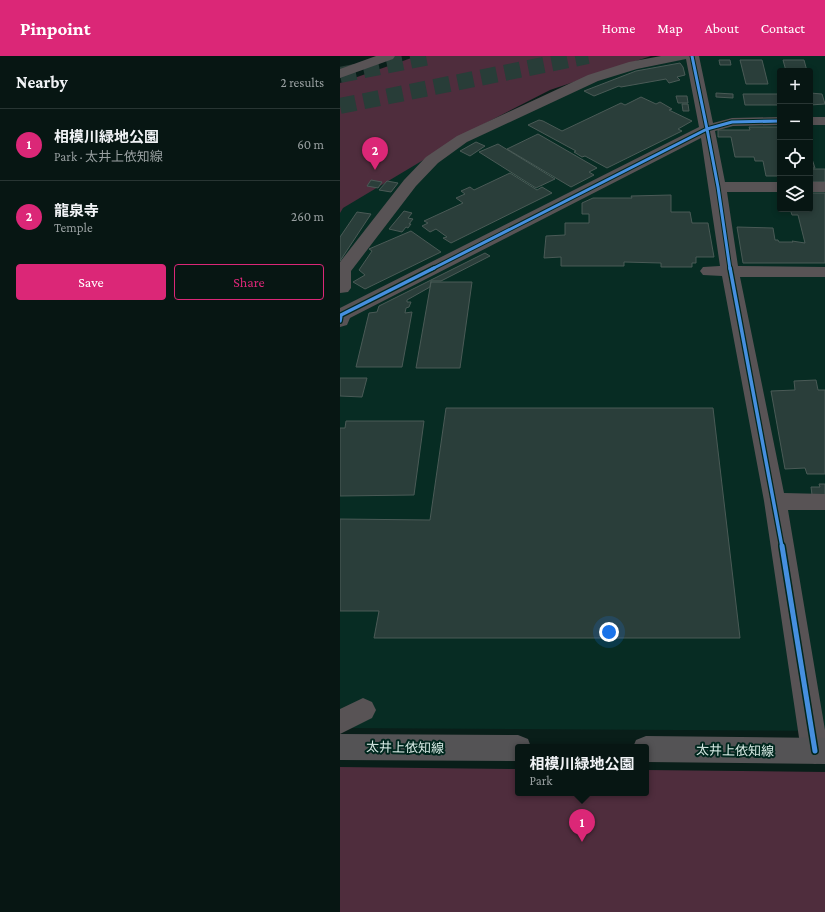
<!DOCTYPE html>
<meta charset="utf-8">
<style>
:root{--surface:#071613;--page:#101f1c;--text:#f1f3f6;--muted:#989fa0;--line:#283533;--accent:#db2777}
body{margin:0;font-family:"Crimson Pro","Noto Sans JP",serif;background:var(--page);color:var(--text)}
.controls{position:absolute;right:12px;top:12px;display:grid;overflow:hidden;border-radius:4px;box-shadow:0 2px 6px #0003}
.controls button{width:36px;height:36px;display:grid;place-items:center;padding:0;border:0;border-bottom:1px solid var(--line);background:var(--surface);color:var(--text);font:20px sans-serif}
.you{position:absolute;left:269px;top:576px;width:14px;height:14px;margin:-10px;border:3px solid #fff;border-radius:50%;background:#1a73e8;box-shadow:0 0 0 6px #1a73e833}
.badge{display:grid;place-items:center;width:26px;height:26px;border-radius:50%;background:var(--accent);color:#fff;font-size:13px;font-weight:700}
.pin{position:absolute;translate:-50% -33px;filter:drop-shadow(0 1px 2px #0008)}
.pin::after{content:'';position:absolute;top:21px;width:14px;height:12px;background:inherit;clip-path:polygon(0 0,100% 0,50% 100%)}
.popup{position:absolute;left:175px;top:688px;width:134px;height:52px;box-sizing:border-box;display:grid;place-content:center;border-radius:4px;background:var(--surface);filter:drop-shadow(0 1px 3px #0005);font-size:13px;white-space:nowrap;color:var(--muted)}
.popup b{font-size:15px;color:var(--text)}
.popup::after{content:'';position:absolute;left:50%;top:100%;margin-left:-8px;border:8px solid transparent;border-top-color:var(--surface)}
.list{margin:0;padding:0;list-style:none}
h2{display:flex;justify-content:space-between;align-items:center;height:52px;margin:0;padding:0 16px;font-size:17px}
h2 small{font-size:13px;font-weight:400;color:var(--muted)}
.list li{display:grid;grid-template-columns:26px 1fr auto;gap:12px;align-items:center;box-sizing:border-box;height:72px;padding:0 16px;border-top:1px solid var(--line)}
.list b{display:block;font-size:15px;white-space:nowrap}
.list p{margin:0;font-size:13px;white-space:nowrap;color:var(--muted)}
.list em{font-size:13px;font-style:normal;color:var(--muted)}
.actions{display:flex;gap:8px;padding:12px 16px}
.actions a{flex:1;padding:9px 0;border:1px solid var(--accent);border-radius:4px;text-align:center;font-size:14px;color:var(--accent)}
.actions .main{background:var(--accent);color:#fff}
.icon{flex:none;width:22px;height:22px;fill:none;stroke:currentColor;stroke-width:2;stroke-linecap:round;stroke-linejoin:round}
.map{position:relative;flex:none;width:485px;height:856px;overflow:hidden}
header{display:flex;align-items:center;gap:24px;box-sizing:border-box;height:56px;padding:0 20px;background:var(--accent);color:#fff}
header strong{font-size:19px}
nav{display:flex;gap:22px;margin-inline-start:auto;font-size:14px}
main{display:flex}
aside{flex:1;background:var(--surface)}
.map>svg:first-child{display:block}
</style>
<header>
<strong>Pinpoint</strong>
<nav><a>Home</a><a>Map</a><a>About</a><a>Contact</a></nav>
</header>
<main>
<aside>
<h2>Nearby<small>2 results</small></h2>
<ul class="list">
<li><span class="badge">1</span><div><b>相模川緑地公園</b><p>Park · 太井上依知線</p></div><em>60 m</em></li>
<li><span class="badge">2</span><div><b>龍泉寺</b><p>Temple</p></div><em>260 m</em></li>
</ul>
<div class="actions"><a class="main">Save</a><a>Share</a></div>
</aside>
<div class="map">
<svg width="485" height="856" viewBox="0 0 485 856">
<rect width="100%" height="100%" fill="#091e19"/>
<path fill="#072c23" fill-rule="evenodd" d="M 358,0 L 485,0 L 485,675 L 0,672 L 0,131 L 114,94 L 132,83 L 255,26 L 278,17 ZM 440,15 L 470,15 L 470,153 L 440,153 Z"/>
<path fill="#4f2d3d" d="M 77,0 L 311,0 L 210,34 L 142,69 L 3,152 L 0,157 L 0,27 Z
M 0,711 L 178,713 L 178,737 L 306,737 L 306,714 L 485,716 L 485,856 L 0,856 Z"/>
<path fill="#2a3e3a" stroke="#4a5a56" d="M 379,4 L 390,4 L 391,9 L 380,9 Z
M 400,4 L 422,4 L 428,28 L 406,28 Z
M 443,4 L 464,4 L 467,15 L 446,15 Z
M 340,7 L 343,11 L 345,19 L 337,21 L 340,24 L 329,27 L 326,23 L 281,31 L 279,30 L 254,40 L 244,35 L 296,15 Z
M 376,37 L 393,38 L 393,42 L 376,41 Z
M 470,37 L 482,38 L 485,48 L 470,49 Z
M 403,38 L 440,38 L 440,49 L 405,49 Z
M 336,40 L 347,40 L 348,47 L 338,47 Z
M 301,41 L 316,48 L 320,46 L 332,53 L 329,54 L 352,65 L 338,73 L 342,75 L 267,112 L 245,100 L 242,101 L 234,96 L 236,95 L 188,69 L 199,64 L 203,65 L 222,75 L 281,47 L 285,49 Z
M 342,48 L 348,48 L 349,55 L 343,55 Z
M 409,71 L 439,71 L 440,120 L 426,120 L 423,105 L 415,105 L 414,101 L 395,101 L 391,81 L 378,81 L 378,74 L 410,74 Z
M 198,78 L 257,112 L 249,116 L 254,119 L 231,131 L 167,93 Z
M 136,86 L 145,90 L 130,100 L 120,95 Z
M 158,88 L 215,123 L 196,132 L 139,96 Z
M 470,97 L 475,112 L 470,112 Z
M 470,113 L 485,113 L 485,126 L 470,126 Z
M 170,117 L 197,134 L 202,131 L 212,137 L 111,187 L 103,182 L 107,181 L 96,173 L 90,176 L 82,170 L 88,167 L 84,165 L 123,147 L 116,142 L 125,138 L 121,135 L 130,131 L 134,134 Z
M 31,124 L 42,126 L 38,132 L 27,130 Z
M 47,125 L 58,127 L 51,136 L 39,134 Z
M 470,137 L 485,137 L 485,207 L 403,207 L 397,171 L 433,172 L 435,184 L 438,184 L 439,186 L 453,186 L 452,185 L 465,187 L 458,159 L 452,159 L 450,153 L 470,153 Z
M 331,139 L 331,156 L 350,156 L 352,167 L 368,167 L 374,201 L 356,201 L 356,207 L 352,207 L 352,211 L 321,211 L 321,207 L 284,206 L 284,210 L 221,210 L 221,201 L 204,202 L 206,180 L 225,179 L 225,167 L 249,167 L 249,158 L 242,158 L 242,147 L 253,142 L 292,142 L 291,140 Z
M 64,155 L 72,157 L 68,162 L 73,163 L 69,168 L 71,168 L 68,172 L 66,171 L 62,176 L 49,173 Z
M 17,156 L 31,158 L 0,205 L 0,181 Z
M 71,175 L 101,196 L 25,233 L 13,226 L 25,219 L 19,214 L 32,195 L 29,193 Z
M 145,197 L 150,200 L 101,225 L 91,225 L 90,231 L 67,244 L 67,246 L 71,246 L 69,251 L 66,252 L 65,257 L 72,256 L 62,311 L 16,311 L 29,257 L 37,256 L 39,250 Z
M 91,226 L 132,226 L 120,312 L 76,312 Z
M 0,322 L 27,322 L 22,341 L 0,340 Z
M 476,324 L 478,334 L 485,334 L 485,418 L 467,418 L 465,412 L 445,413 L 431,335 L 455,334 L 454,325 Z
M 106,352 L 373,352 L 400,582 L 34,582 L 39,555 L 0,555 L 0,463 L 90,464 Z
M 6,365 L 84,365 L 74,439 L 0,440 L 0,372 L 5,372 Z
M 479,428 L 485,428 L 485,439 L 472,439 L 471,431 L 480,431 Z"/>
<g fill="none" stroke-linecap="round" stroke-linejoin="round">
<path stroke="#283d38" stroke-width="16" stroke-dasharray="16 8" stroke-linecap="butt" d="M 0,19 L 94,0
M 0,50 L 248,0"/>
<path fill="#585355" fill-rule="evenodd" d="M 36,0 L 55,0 L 53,3 L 0,22 L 0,13 Z
M 321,0 L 359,0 L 373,67 L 392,62 L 440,61 L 440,69 L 393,70 L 375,75 L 385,126 L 440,126 L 440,136 L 387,136 L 398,210 L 485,211 L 485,221 L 400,221 L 444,437 L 485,438 L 485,454 L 448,454 L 485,674 L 485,703 L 475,708 L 465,704 L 461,695 L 424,445 L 382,220 L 363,219 L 360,215 L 363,211 L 380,210 L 361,82 L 10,262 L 7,269 L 0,271 L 0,252 L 359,71 L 346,3 L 297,13 L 258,25 L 127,86 L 98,107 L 76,130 L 11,215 L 11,232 L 8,236 L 0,237 L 0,206 L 64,124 L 86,101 L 117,80 L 248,19 L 289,6 Z
M 470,61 L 485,61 L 485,69 L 470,69 Z
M 470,126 L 485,126 L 485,136 L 470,136 Z
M 23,642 L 32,646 L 36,654 L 32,662 L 0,678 L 0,653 Z"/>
<path fill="#545355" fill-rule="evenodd" d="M 0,678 L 178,679 L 188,683 L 191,691 L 178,691 L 178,705 L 0,704 Z
M 306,680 L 485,682 L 485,708 L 306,706 L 306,691 L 293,691 L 296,684 Z"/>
<defs>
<path id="cycleway-far2" d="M 92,213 L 367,73 L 352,0
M 390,213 L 378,131 L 367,73 L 392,66 L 440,65"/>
<path id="cycleway-far1" d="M 390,212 L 442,491
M 0,265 L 1,259 L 94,212"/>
<path id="cycleway" d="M 442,490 L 475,695"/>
</defs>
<use href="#cycleway-far2" stroke="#00271e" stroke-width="5"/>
<use href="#cycleway-far1" stroke="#00271e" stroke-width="6"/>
<use href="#cycleway" stroke="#00271e" stroke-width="8"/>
<use href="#cycleway-far2" stroke="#468fdf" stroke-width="3"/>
<use href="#cycleway-far1" stroke="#468fdf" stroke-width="3.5"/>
<use href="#cycleway" stroke="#468fdf" stroke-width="5"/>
</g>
<g text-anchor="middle" stroke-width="4" stroke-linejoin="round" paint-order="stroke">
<g font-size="13" fill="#d7ebe5" stroke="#00271e">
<text transform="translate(65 691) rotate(1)" y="5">太井上依知線</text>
<text transform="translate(395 694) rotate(1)" y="5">太井上依知線</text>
</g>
</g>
</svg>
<div class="controls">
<button>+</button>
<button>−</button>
<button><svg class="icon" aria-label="locate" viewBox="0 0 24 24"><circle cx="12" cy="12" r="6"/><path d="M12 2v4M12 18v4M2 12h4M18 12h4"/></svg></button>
<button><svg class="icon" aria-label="layers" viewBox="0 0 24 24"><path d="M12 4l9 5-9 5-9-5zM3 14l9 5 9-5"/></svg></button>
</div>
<div class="you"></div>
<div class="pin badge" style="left:242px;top:786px">1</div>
<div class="popup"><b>相模川緑地公園</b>Park</div>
<div class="pin badge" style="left:35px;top:114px">2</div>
</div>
</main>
